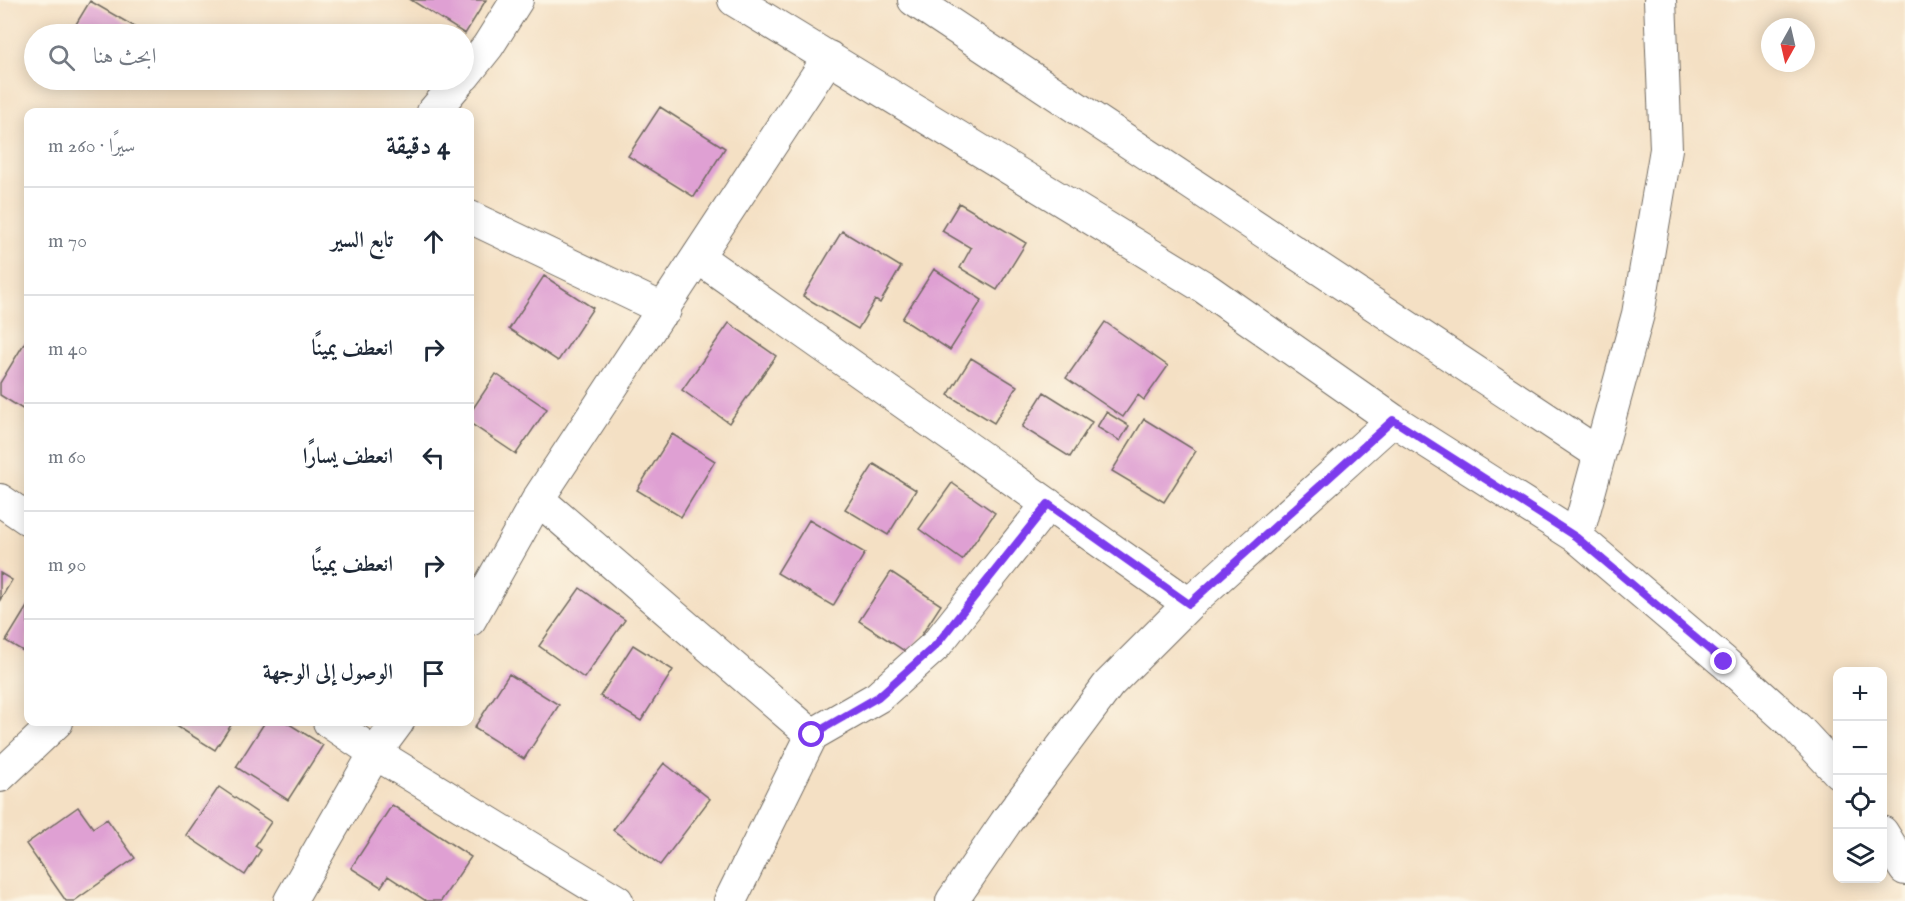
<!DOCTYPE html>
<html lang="ar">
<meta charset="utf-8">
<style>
:root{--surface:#fff;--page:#f2f2f3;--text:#1f2937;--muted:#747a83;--line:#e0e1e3}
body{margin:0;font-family:"IM FELL English",Amiri,serif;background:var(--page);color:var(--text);direction:rtl}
.controls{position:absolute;right:18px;bottom:18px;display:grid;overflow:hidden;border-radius:12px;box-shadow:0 3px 15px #0003}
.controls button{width:54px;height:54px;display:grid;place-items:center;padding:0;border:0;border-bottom:2px solid var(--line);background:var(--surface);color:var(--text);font:30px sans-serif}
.compass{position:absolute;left:1761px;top:18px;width:54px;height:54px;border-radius:50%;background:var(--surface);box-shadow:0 3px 15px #0003;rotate:188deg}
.stop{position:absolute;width:18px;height:18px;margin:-14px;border:4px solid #7c3aed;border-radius:50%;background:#fff}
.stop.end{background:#7c3aed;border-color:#fff;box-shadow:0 2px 6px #0008}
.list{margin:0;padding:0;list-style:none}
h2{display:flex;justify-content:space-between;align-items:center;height:78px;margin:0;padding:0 24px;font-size:26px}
h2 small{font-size:20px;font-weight:400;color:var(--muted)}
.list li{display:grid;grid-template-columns:39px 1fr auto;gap:18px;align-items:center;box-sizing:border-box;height:108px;padding:0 24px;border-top:2px solid var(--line)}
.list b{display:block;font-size:22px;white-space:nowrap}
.list em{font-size:20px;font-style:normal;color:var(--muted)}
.icon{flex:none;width:33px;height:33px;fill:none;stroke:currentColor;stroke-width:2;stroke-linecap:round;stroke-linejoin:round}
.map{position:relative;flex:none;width:1905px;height:901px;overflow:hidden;direction:ltr}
.search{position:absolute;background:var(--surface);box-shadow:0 3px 15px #0003;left:24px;top:24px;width:450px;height:66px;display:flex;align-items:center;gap:15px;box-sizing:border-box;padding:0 21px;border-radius:33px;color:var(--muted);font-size:22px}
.panel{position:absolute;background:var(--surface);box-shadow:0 3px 15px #0003;left:24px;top:108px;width:450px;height:618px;border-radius:12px;direction:rtl}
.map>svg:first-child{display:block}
</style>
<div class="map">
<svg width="1905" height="901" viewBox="0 0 1905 901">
<rect width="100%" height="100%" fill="#fcf5e5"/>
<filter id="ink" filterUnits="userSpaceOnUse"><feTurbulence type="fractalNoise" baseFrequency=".0167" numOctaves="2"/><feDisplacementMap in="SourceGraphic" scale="12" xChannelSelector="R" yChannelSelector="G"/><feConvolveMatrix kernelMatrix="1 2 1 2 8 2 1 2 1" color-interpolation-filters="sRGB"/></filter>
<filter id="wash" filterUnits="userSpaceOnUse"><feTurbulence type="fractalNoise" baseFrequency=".008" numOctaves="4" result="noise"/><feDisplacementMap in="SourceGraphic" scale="24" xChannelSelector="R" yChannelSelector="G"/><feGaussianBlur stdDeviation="1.35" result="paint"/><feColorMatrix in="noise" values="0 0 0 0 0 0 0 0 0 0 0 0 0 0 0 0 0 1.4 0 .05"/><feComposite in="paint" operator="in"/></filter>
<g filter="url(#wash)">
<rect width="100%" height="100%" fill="#f4e0c4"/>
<g id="blocks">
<path fill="#dfa0d3" d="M 411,0 L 486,0 L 465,34 Z
M 90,1 L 144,32 L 143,34 L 70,34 Z
M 660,107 L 725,148 L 694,197 L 628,156 Z
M 959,203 L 1026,243 L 997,290 L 960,268 L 971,248 L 942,231 Z
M 842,231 L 901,267 L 880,303 L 875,300 L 858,329 L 803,296 Z
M 934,269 L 982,300 L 950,350 L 902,319 Z
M 544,276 L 593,308 L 558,361 L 509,329 Z
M 1105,322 L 1168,366 L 1144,400 L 1138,395 L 1123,417 L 1066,378 Z
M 729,323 L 776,356 L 729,423 L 682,390 Z
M 25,342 L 28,344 L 28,403 L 24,410 L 0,395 L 0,383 Z
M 971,358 L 1017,386 L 994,423 L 948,395 Z
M 496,374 L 547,409 L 516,454 L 470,423 L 470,413 Z
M 1044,392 L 1092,422 L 1070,457 L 1022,427 Z
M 1106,412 L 1129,426 L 1120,441 L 1097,427 Z
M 1144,419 L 1196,451 L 1164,502 L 1112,471 Z
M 672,434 L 715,461 L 681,517 L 637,490 Z
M 874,464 L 916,490 L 888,535 L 845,509 Z
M 952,483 L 995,513 L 962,560 L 919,529 Z
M 809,520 L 865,553 L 833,606 L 777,573 Z
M 891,572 L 941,605 L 909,654 L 859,621 Z
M 0,573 L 12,580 L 0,600 Z
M 580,588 L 625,620 L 584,678 L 539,646 Z
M 28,605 L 28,654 L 6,641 Z
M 633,645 L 673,670 L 641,721 L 600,696 Z
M 509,674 L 559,705 L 524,759 L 474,728 Z
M 170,722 L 233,722 L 215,750 Z
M 265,722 L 286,722 L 323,745 L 288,800 L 236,767 Z
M 664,763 L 710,799 L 660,865 L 613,830 Z
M 219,787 L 271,822 L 255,846 L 261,850 L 245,875 L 186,835 Z
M 392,805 L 471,857 L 441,901 L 426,901 L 388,876 L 381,887 L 351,868 Z
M 78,807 L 93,828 L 107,819 L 135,858 L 74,901 L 66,901 L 26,844 Z"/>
</g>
</g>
<g filter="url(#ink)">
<use href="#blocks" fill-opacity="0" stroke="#716a61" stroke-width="1.5"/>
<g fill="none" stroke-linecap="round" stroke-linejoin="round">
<defs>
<path id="minor" d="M 734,0 L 1202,286 L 1393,420 L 1577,537 L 1724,662 L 1797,728 L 1838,772
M 914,0 L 1598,453
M 464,76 L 488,46 L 517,0
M 433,112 L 460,80
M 470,217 L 665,310
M 699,258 L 1189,604
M 538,499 L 812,735 L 878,697 L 936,645 L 1048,504
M 0,500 L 28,519
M 1577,537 L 1638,314 L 1666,149 L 1660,0
M 470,620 L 538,499 L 829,57
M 329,722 L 375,753 L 617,901
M 0,776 L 57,722
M 1882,832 L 1905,869
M 290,901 L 375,753 L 398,722
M 730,901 L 812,735
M 952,901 L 1006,822 L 1109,684 L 1189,604 L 1393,420"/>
</defs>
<use href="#minor" stroke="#716a61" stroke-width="34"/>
<use href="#minor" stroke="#fff" stroke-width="32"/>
</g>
</g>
<g fill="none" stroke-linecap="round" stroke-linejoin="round" filter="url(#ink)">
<path stroke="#7c3aed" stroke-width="8" d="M 812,735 L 878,697 L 936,645 L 1048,504 L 1189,604 L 1393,420 L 1576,537 L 1724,662"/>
</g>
</svg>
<div class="controls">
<button>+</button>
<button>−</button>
<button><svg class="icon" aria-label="locate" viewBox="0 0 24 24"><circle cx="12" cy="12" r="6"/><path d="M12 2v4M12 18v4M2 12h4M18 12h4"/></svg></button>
<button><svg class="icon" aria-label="layers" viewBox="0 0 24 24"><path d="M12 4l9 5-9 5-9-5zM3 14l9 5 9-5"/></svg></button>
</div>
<svg class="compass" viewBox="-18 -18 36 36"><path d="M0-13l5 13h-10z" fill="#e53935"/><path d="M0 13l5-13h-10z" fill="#747a83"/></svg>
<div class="stop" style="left:812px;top:735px"></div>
<div class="stop end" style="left:1724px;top:662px"></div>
<div class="search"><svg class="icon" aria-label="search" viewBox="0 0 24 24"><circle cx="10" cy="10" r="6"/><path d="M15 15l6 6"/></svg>ابحث هنا</div>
<section class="panel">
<h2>4 دقيقة<small>سيرًا · 260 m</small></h2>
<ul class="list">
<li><svg class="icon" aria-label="ahead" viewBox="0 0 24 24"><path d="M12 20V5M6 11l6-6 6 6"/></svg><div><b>تابع السير</b></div><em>70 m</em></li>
<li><svg class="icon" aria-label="right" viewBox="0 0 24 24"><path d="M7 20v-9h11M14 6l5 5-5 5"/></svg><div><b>انعطف يمينًا</b></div><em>40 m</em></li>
<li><svg class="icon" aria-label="left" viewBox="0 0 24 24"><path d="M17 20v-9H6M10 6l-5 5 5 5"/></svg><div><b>انعطف يسارًا</b></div><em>60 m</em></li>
<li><svg class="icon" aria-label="right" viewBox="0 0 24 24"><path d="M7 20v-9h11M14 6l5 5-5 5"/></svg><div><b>انعطف يمينًا</b></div><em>90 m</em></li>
<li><svg class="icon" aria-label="arrive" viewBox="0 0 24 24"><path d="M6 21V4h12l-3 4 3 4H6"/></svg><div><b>الوصول إلى الوجهة</b></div></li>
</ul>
</section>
</div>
